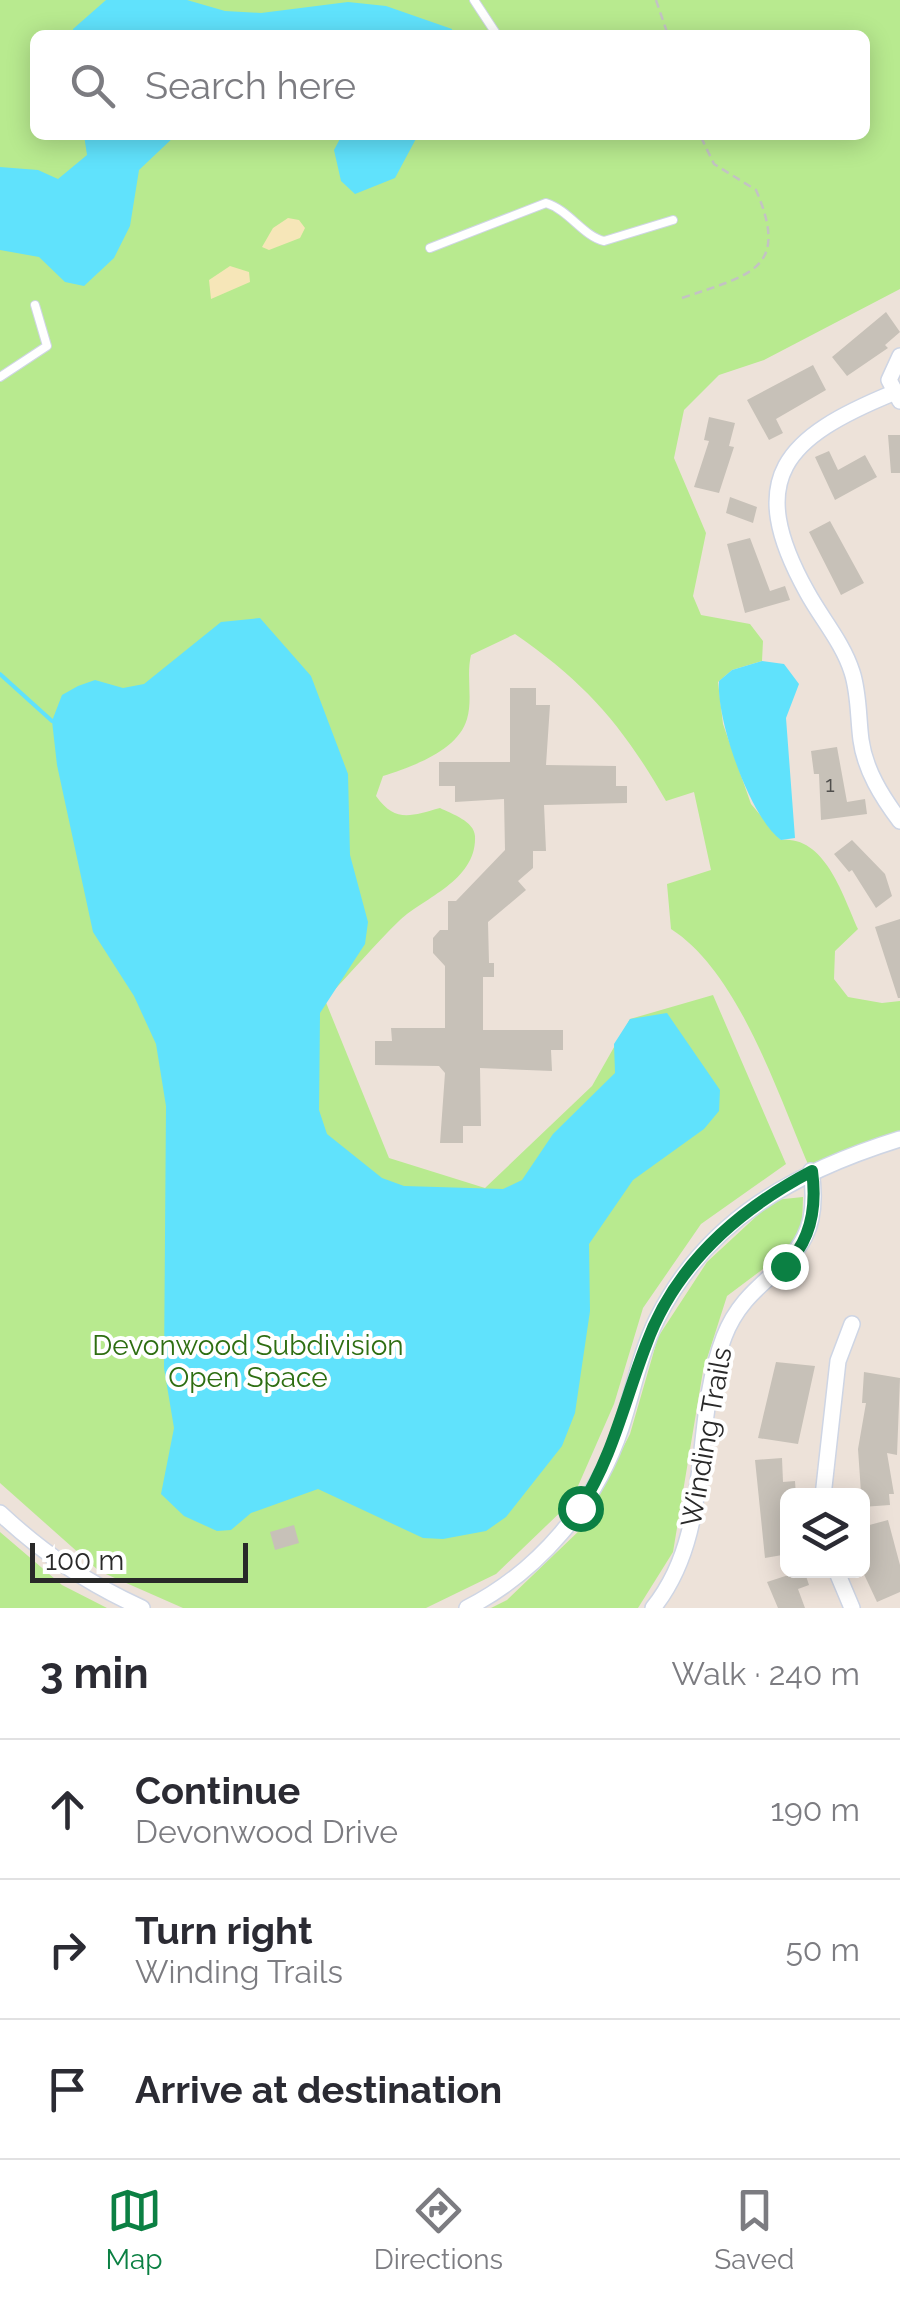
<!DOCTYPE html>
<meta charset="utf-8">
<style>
:root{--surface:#fff;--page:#f7f7f7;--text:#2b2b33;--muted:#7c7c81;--line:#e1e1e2;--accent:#0b8043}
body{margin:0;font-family:Raleway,sans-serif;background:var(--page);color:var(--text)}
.controls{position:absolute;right:30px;bottom:30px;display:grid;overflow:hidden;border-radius:15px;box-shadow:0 5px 25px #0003}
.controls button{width:90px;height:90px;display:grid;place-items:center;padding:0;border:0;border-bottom:2px solid var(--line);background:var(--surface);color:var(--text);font:50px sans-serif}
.scale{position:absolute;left:30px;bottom:25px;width:218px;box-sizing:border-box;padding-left:10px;border:5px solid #292929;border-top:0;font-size:28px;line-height:35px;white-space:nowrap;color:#292929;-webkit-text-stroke:8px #fff;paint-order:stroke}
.stop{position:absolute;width:30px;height:30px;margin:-22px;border:8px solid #0b8043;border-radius:50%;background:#fff}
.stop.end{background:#0b8043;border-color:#fff;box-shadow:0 2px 10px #0008}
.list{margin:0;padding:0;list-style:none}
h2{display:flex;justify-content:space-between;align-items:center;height:130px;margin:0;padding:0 40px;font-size:42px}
h2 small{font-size:32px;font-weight:400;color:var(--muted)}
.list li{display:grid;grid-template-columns:65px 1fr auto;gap:30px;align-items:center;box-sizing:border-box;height:140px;padding:0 40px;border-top:2px solid var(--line)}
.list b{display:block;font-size:38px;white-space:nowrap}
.list p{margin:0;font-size:32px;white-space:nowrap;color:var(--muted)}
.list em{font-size:32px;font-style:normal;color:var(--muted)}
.icon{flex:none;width:55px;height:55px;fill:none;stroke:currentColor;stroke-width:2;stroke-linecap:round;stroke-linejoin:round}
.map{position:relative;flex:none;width:900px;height:1608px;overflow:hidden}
.search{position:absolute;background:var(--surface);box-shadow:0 5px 25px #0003;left:30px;right:30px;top:30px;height:110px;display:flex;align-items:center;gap:25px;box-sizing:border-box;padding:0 35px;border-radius:15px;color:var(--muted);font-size:38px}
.sheet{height:550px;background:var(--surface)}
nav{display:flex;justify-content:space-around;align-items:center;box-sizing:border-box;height:140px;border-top:2px solid var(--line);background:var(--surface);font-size:28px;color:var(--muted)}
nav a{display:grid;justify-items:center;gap:5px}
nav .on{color:var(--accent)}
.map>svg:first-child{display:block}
</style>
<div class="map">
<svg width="900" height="1608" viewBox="0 0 900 1608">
<rect width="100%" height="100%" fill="#ede2d9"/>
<path fill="#b8ea8f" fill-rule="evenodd" d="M 0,0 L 900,0 L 900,289 L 764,360 L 719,375 L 684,410 L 674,458 L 706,533 L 693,596 L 701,615 L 750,624 L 763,641 L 762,661 L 732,670 L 718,682 L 723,724 L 751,804 L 781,840 C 825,835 843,896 858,929 L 835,951 L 834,979 L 848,997 L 882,1003 L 900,1001 L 900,1139 L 811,1171 C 779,1098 740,973 671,929 L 667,884 L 711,870 L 694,792 L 666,801 C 623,726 586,683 515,634 L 471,655 C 466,676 473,699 467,719 C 458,751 411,767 383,776 L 376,796 C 395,823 411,816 440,808 C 452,814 474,821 475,836 C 477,880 425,897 400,920 C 374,945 350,974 325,1000 L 389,1158 L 485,1188 L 592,1086 L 630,1019 L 713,995 L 786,1164 L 701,1224 L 643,1308 L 614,1404 L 571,1502 L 496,1574 L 426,1608 L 183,1608 L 99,1571 L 0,1483 ZM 35,35 L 865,35 L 865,135 L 35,135 Z
M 803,1197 L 802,1228 L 787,1251 L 727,1296 L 703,1371 L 673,1552 L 638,1608 L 491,1608 L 507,1600 L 582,1528 L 630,1434 L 658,1337 L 707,1262 L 774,1200 Z
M 0,1532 L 62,1585 L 107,1608 L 0,1608 Z"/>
<path fill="#f6e6b8" d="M 288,218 L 299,220 L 305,228 L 300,238 L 269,250 L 262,247 L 273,228 Z
M 230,266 L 249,272 L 250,282 L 211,299 L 209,280 Z"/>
<path fill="#60e2fc" d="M 106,0 L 187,0 L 225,11 L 261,13 L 348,2 L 386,6 L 452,29 L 452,35 L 73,35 L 73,29 Z
M 84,135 L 176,135 L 139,170 L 130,226 L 114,258 L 84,286 L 65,282 L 39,257 L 0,250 L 0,167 L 38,170 L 58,179 L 87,155 Z
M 342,135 L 418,135 L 395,178 L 355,194 L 341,181 L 334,150 Z
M 260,618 L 311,676 L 348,774 L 350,855 L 368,922 L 365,944 L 320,1013 L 319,1110 L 327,1134 L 382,1178 L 404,1186 L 503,1189 L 522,1180 L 553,1134 L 615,1073 L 614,1044 L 630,1019 L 667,1013 L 720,1090 L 719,1111 L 704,1129 L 633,1180 L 589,1244 L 590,1311 L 575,1413 L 562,1446 L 506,1517 L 486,1531 L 443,1539 L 423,1538 L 318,1489 L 251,1513 L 231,1530 L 217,1531 L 184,1516 L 161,1494 L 174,1428 L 164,1368 L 166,1106 L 156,1044 L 134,996 L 93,932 L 57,765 L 52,721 L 62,695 L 78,686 L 95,680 L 123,688 L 144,684 L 221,622 Z
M 762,661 L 784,664 L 799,684 L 786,718 L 795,838 L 781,840 C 750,818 716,719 719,681 L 732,670 Z"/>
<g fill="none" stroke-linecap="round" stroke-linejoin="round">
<path stroke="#60e2fc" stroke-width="4" d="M 0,674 L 52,721"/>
</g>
<path fill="#c7c1b8" d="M 886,312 L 900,332 L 885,345 L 888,348 L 847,376 L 832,357 Z
M 813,365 L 826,390 L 776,419 L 783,433 L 769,440 L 747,400 Z
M 709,417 L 735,423 L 729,446 L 734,447 L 719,493 L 694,487 L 709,441 L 704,440 Z
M 888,435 L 900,435 L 900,473 L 891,473 Z
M 829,451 L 838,470 L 865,455 L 877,477 L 835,500 L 815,457 Z
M 730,497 L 757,507 L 753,523 L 726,513 Z
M 830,521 L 864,583 L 841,595 L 809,532 Z
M 750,538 L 770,591 L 785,586 L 790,600 L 745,613 L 727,544 Z
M 510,688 L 536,688 L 536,705 L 550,705 L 546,765 L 616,766 L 616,786 L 627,786 L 627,803 L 544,805 L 546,851 L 533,851 L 533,868 L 518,881 L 526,890 L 488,922 L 489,963 L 494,963 L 494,977 L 483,977 L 483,1030 L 563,1030 L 563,1050 L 551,1050 L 552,1071 L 480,1068 L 481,1126 L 463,1126 L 463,1143 L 440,1143 L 445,1073 L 439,1066 L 375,1065 L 375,1041 L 392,1041 L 391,1028 L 445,1028 L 445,966 L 433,953 L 433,938 L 440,930 L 448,930 L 448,901 L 456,901 L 505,850 L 504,799 L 455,802 L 455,786 L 439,786 L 439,762 L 510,762 Z
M 837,747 L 847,802 L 865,799 L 867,814 L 821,820 L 819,774 L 814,774 L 811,751 Z
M 852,840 L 885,874 L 892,896 L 876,908 L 852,870 L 849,872 L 834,854 Z
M 900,919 L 900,998 L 898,998 L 875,927 Z
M 776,1362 L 815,1366 L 798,1444 L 758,1438 Z
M 864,1372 L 900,1378 L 897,1455 L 887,1453 L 894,1494 L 889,1494 L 890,1505 L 862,1507 L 858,1449 L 866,1403 L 862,1403 Z
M 782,1458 L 783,1482 L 795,1481 L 796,1496 L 788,1496 L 788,1554 L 765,1558 L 755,1460 Z
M 888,1520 L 900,1565 L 900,1592 L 877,1602 L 862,1570 L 862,1527 Z
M 294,1525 L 299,1543 L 275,1550 L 270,1532 Z
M 804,1570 L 809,1585 L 798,1589 L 805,1608 L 778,1608 L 767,1582 Z"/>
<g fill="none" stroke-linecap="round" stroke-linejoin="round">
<defs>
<path id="service" d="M 474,0 L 497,35
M 430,248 L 546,203 C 569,210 583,236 604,241 L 673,220
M 0,377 L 47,346 L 35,305"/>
<path id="minor" d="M 900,356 L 889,380 L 900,401
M 893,393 C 786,437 743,477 807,592 C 821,618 843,643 852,672 C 859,693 858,717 861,740 C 865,770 882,797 900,821
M 823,1496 L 838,1361 L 852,1324
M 0,1513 C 44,1554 87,1583 142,1608
M 836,1570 L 852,1608
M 467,1608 C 538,1572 596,1504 621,1428 C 633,1391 640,1354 657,1319 C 707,1219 797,1171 900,1139
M 653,1608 C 715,1531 690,1425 724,1337 C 752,1263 827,1271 811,1171"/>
</defs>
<use href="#service" stroke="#ced5e4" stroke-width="10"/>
<use href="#minor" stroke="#ced5e4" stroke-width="18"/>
<path stroke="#c3c3c3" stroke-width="2.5" stroke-dasharray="8 5" stroke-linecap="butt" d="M 656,0 L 668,35
M 682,298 C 748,275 791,271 756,190 L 714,164 L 700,135"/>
<use href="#service" stroke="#fff" stroke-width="8"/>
<use href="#minor" stroke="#fff" stroke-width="15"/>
</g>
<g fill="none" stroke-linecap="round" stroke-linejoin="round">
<path stroke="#0b8043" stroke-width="12" d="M 580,1508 C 613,1456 624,1402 646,1345 C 675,1265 738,1210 812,1171 C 817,1207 811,1241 785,1266"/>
</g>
<g text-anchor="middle" stroke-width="8" stroke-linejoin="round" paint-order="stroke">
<g font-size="22" fill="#504f4d">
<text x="830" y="792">1</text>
</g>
<g font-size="28" fill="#2e6e12" stroke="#fff">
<text x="248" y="1355">Devonwood Subdivision<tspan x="248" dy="32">Open Space</tspan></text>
</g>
<g font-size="28" fill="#292929" stroke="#fff">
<text transform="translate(706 1437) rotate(-80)" y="10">Winding Trails</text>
</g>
</g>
</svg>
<div class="controls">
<button><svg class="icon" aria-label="layers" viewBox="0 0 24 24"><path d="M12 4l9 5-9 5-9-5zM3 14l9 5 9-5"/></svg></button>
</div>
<div class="scale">100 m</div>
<div class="stop" style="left:580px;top:1508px"></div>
<div class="stop end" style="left:785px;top:1266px"></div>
<div class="search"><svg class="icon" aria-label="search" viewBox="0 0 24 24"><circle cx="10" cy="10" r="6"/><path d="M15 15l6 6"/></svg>Search here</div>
</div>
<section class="sheet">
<h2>3 min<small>Walk · 240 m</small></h2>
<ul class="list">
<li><svg class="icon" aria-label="ahead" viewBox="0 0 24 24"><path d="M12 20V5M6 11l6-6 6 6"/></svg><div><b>Continue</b><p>Devonwood Drive</p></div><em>190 m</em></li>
<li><svg class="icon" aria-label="right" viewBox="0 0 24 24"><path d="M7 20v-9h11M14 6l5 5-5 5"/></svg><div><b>Turn right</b><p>Winding Trails</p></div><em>50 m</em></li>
<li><svg class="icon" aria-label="arrive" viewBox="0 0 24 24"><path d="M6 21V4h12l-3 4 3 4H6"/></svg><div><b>Arrive at destination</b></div></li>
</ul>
</section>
<nav>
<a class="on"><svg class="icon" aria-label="map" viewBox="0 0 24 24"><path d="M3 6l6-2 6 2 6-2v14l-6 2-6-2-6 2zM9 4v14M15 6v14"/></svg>Map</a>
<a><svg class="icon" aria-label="directions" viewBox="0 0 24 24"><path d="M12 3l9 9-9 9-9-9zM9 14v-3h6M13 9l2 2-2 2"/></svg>Directions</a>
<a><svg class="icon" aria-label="saved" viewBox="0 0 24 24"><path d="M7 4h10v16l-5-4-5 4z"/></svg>Saved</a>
</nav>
